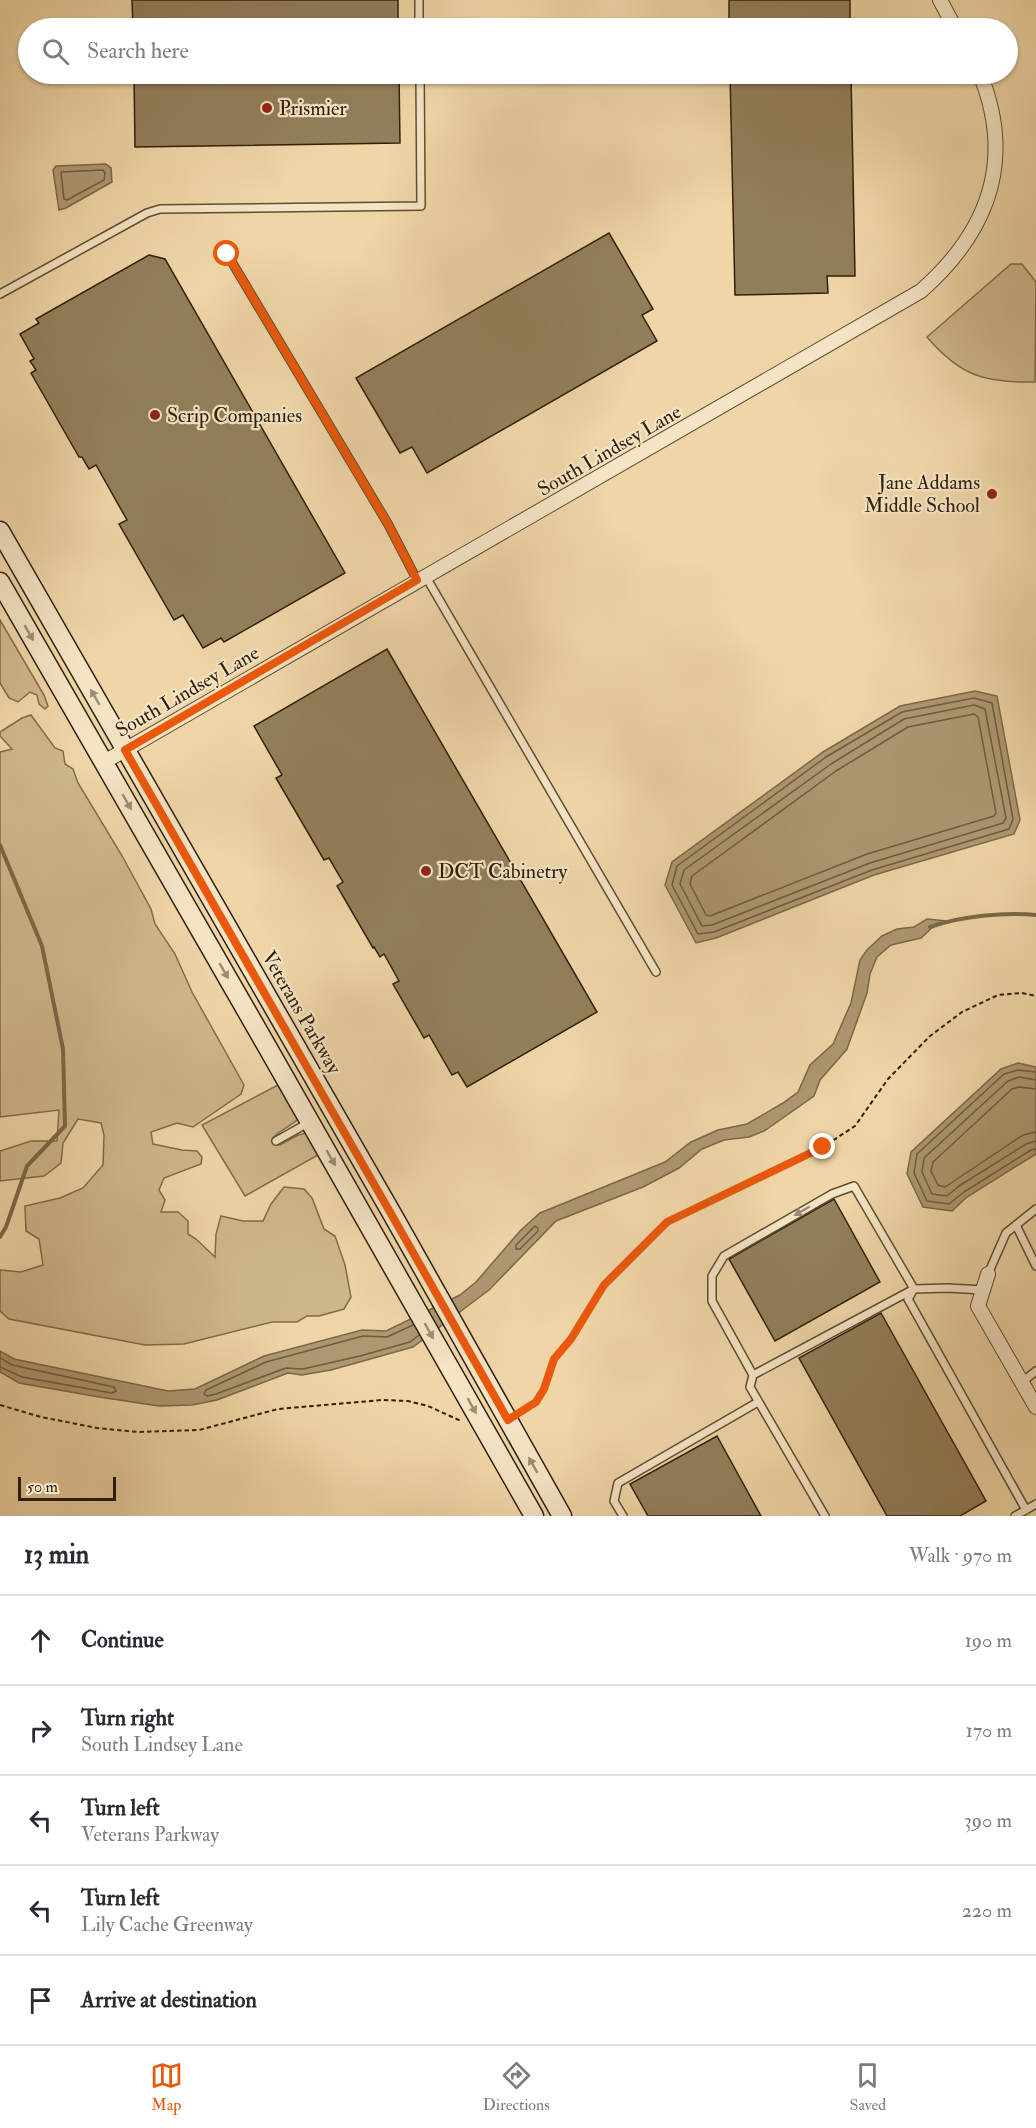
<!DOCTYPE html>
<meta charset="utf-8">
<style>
:root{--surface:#fff;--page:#f7f7f7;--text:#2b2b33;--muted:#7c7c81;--line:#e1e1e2;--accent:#ea580c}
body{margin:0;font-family:"IM FELL Double Pica",serif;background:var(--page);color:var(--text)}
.scale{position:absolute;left:18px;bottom:15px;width:98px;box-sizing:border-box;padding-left:6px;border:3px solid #2f200a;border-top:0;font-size:16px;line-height:21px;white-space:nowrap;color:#2f200a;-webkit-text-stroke:4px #f5e4c6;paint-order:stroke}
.stop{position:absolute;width:18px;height:18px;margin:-14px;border:4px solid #ea580c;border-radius:50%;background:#fff}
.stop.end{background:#ea580c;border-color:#fff;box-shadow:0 2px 6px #0008}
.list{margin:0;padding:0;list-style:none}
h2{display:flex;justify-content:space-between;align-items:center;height:78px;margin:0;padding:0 24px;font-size:26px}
h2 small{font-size:20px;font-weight:400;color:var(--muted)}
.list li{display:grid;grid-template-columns:39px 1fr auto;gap:18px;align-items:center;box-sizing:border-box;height:90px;padding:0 24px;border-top:2px solid var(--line)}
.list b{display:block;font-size:22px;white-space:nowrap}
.list p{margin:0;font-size:20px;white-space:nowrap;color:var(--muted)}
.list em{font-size:20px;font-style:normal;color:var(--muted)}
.icon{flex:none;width:33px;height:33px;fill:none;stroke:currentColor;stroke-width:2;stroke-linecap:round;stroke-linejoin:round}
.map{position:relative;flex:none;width:1036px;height:1516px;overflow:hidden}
.search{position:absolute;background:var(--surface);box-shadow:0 2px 4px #0004;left:18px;right:18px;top:18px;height:66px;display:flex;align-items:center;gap:15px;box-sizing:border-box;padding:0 21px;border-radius:33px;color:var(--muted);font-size:22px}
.sheet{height:528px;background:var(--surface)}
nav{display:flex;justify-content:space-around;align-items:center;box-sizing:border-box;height:84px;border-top:2px solid var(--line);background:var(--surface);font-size:16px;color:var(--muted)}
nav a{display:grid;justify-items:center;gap:3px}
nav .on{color:var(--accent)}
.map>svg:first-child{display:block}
</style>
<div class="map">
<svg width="1036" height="1516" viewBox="0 0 1036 1516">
<rect width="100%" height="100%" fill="#f0d6a7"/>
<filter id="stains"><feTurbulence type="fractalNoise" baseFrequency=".00333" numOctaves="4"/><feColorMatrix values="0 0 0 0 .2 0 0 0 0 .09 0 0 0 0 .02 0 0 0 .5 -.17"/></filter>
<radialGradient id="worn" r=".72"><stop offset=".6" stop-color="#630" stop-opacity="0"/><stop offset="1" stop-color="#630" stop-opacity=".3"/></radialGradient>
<path fill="#cfb78c" stroke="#7f6c4b" stroke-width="1.5" d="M 1011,264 L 1022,264 L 1036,282 L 1035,382 C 985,383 960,376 927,337 Z
M 0,620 L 44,695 L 48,706 L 45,709 L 39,704 L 37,695 L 30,692 L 18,702 L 9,698 L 0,683 Z
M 31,715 L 55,748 L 63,751 L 65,764 L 73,769 L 78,783 L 121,854 L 151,909 L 155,924 L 175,954 L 192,992 L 244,1085 L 241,1094 L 193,1127 L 177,1123 L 151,1132 L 153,1144 L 182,1150 L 197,1151 L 202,1157 L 201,1164 L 164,1178 L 159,1190 L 165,1200 L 161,1212 L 178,1212 L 188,1221 L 188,1234 L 196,1239 L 215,1257 L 216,1234 L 221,1216 L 243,1221 L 263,1221 L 271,1204 L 284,1187 L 304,1189 L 312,1198 L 324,1229 L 335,1236 L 345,1265 L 351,1297 L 344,1309 L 319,1316 L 307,1316 L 297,1322 L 272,1322 L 184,1344 L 145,1345 L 9,1319 L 0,1311 L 0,1270 L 21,1272 L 43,1265 L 39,1239 L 26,1231 L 25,1206 L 60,1198 L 83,1188 L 103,1165 L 104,1135 L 101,1123 L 78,1119 L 63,1143 L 61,1163 L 44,1176 L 0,1181 L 0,1151 L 31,1141 L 57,1141 L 59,1110 L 0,1117 L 0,752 L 12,749 L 0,736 L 0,732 L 22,718 Z
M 278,1085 L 298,1119 C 290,1127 278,1131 272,1139 L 275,1144 L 280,1145 L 298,1135 L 306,1133 L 318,1155 L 245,1196 L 202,1125 Z"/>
<path fill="#ae9872" stroke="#7b6848" stroke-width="1.5" d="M 106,164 L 111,168 L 112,182 L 66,208 L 59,210 L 53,170 L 56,166 Z
M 975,691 L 997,696 L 1020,820 L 1014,834 L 874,875 L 716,938 L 696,943 L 665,885 L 672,862 L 823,752 L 900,706 Z
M 927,919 L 947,921 L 935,925 L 921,938 L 891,945 L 877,957 L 870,974 L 867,993 L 847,1049 L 820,1080 L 814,1096 L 764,1131 L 749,1137 L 724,1140 L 702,1149 L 679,1168 L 643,1187 L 556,1221 L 489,1290 L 413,1347 L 331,1370 L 302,1375 L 288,1373 L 217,1400 L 192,1405 L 159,1406 L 99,1397 L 19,1383 L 0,1372 L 0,1351 L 14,1359 L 168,1391 L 195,1389 L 264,1356 L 362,1330 L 386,1331 L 460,1295 L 476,1282 L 520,1231 L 540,1213 L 665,1162 L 691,1142 L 718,1130 L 747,1124 L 783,1103 L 798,1092 L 810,1065 L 833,1044 L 851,1003 L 860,960 L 867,950 L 882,936 L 897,929 L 914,927 Z
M 1018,1063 L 1036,1067 L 1036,1154 L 967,1197 L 952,1211 L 923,1207 L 907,1174 L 911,1152 L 1001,1069 Z"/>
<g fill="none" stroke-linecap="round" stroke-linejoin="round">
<path stroke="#6e5c3e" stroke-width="1.5" d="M 103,170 L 105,173 L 104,180 L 67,200 L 64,199 L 61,172 Z
M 974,698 L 992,703 L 1013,819 L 1009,829 L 872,870 L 714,932 L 698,934 L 672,885 L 677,866 L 826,757 L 902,712 Z
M 974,705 L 985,709 L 1006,818 L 1003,823 L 870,863 L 712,925 L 702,926 L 680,884 L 684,870 L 831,764 L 904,719 Z
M 974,714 L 978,717 L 996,813 L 994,816 L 867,854 L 710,916 L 706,915 L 690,884 L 692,876 L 836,771 L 908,727 Z
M 1036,1072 L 1018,1070 L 1004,1074 L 917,1154 L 914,1173 L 927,1201 L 949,1204 L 964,1192 L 1031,1150 L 1036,1149
M 1036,1080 L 1019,1077 L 1008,1081 L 924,1158 L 922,1172 L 932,1194 L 947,1196 L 959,1186 L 1026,1144 L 1036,1141
M 1036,1089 L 1019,1087 L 1012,1089 L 933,1162 L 931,1171 L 938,1185 L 945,1187 L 1023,1135 L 1036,1132
M 535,1226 L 538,1228 L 538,1231 L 520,1249 L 516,1249 L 516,1245 Z
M 413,1325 L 387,1337 L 363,1336 L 266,1362 L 206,1390 L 204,1394 L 207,1396 L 216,1394 L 286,1368 L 303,1369 L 360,1356 L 410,1342 L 419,1335
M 0,1358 L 12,1365 L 114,1387 L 116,1391 L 112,1393 L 22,1377 L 0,1367"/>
<path stroke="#7b6848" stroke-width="4" d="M 0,845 L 42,946 L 63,1049 L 65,1126 L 27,1166 L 6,1227 L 0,1237
M 930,927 C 961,916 1004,912 1036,915"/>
</g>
<path fill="#937f5c" stroke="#2f200a" stroke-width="1.5" d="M 132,0 L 398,0 L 398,28 L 133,28 Z
M 729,0 L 850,0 L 850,28 L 729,28 Z
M 134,74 L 399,74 L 400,143 L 135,147 Z
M 730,74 L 851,74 L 855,276 L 827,276 L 828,293 L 735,295 Z
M 609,233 L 653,309 L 642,315 L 657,341 L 427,473 L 412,447 L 400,453 L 356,378 Z
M 149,255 L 165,259 L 345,573 L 224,642 L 221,638 L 203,648 L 183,615 L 174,620 L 119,524 L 127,520 L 96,465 L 89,469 L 82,457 L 79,457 L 31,373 L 36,370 L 30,361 L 34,359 L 20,334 L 39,323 L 36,319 Z
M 387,649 L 597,1012 L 467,1087 L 458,1072 L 452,1075 L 429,1035 L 424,1038 L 393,984 L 399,981 L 384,954 L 380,957 L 374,947 L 373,948 L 337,886 L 343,882 L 329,858 L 324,860 L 276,778 L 282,775 L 254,726 Z
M 834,1199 L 880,1282 L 775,1341 L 729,1259 Z
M 881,1313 L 986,1501 L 960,1516 L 887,1516 L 799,1358 Z
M 717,1436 L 761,1516 L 648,1516 L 630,1484 Z"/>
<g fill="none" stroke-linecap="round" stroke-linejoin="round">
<defs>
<path id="service" d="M 419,0 L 419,28
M 227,254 L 388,524 L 417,580
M 0,294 L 147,213 L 160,209 L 421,206 L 420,74
M 426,577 L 656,972
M 276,1141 L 308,1123
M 1016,1225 L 1036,1266
M 988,1274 L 1006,1233 L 1036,1209
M 983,1290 L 948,1288 L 914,1289 L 908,1299 L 1026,1510
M 753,1375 L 914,1289 L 854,1186 L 832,1194 L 724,1256 L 712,1276 L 712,1301 L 753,1375 L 750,1387 L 825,1516
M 1022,1382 L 1036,1371
M 623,1516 L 614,1501 L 618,1483 L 758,1402
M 1015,1516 L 1036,1504"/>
<path id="minor" d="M 940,0 L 955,28
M 104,762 L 921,291 C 989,231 1015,160 980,74
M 988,1274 L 978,1306 L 1036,1407"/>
<path id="secondary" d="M 0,531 L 395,1219 L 562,1516
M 0,582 L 265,1043 L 534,1516"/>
</defs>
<use href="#service" stroke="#5f4e31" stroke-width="10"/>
<use href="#minor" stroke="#5f4e31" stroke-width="16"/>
<use href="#secondary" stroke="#2f200a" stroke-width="21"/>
<path stroke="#2f200a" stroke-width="2" stroke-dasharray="4.5 3" stroke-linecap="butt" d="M 0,1405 L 41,1417 L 97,1428 L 138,1432 L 199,1430 L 278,1409 L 382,1400 L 408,1401 L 428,1406 L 461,1421
M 522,1411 L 536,1402 L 544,1389 L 554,1359 L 571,1339 L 604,1285 L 667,1222 L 823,1147 L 855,1126 L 888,1079 L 930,1036 L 962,1012 L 998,995 L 1022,993 L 1036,996"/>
<use href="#service" stroke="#f5e4c6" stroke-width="7"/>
<use href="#minor" stroke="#f5e4c6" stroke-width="14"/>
<use href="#secondary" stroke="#f5e4c6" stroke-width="18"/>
</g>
<defs><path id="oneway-solid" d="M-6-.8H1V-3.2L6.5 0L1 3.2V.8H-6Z" transform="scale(1.5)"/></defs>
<g fill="#9c8c71">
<use href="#oneway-solid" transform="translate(29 633) rotate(60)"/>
<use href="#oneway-solid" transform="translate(95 697) rotate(-120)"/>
<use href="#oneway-solid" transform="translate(127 802) rotate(60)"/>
<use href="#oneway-solid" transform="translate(224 971) rotate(60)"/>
<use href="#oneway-solid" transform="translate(331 1158) rotate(60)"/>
<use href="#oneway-solid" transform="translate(802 1211) rotate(150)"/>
<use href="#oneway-solid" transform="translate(429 1331) rotate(61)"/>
<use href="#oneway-solid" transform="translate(472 1406) rotate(61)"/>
<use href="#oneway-solid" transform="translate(533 1465) rotate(-119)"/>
</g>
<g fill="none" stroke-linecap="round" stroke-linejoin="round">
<path stroke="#ea580c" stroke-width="8" d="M 227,254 L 388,524 L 417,580 L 125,750 L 394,1219 L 508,1420 L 536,1402 L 544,1389 L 554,1359 L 571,1339 L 604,1285 L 667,1222 L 823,1147"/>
</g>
<g fill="#8f2418" stroke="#f5e4c6" stroke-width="2">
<circle cx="267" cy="108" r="6"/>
<circle cx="155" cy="415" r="6"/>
<circle cx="992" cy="494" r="6"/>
<circle cx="426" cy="871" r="6"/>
</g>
<g text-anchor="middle" stroke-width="4.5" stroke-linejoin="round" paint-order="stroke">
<g font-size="20" fill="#2f200a" stroke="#f5e4c6" text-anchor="start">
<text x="279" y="115">Prismier</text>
<text x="167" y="422">Scrip Companies</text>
<text x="980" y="489" text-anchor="end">Jane Addams<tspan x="980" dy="23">Middle School</tspan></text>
<text x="438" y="878">DCT Cabinetry</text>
</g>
<g font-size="20" fill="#2f200a" stroke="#f5e4c6">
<text transform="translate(609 450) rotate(-30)" y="7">South Lindsey Lane</text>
<text transform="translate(187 691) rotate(-30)" y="7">South Lindsey Lane</text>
<text transform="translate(302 1012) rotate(60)" y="7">Veterans Parkway</text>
</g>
</g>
<rect width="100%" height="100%" filter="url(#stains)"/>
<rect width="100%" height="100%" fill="url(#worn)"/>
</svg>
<div class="scale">50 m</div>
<div class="stop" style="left:227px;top:254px"></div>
<div class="stop end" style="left:823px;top:1147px"></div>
<div class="search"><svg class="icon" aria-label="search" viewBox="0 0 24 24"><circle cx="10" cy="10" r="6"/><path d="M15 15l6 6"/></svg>Search here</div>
</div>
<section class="sheet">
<h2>13 min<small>Walk · 970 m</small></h2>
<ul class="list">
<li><svg class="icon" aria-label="ahead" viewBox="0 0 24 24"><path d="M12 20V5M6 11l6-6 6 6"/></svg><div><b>Continue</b></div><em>190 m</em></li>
<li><svg class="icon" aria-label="right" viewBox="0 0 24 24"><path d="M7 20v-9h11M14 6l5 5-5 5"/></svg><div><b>Turn right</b><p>South Lindsey Lane</p></div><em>170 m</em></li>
<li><svg class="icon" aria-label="left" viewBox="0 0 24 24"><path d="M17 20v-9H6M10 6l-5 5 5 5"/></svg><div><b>Turn left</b><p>Veterans Parkway</p></div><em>390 m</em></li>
<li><svg class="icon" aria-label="left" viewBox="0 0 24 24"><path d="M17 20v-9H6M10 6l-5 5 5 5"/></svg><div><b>Turn left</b><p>Lily Cache Greenway</p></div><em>220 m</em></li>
<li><svg class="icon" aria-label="arrive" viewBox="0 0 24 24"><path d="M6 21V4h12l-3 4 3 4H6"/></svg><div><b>Arrive at destination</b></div></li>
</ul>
</section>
<nav>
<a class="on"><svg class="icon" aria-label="map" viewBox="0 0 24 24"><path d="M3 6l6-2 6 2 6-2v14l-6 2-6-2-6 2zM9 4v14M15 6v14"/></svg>Map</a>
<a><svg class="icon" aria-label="directions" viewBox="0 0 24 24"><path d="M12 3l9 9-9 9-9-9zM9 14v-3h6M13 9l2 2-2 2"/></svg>Directions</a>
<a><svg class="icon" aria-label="saved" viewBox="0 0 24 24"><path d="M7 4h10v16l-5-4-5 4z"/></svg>Saved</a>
</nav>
